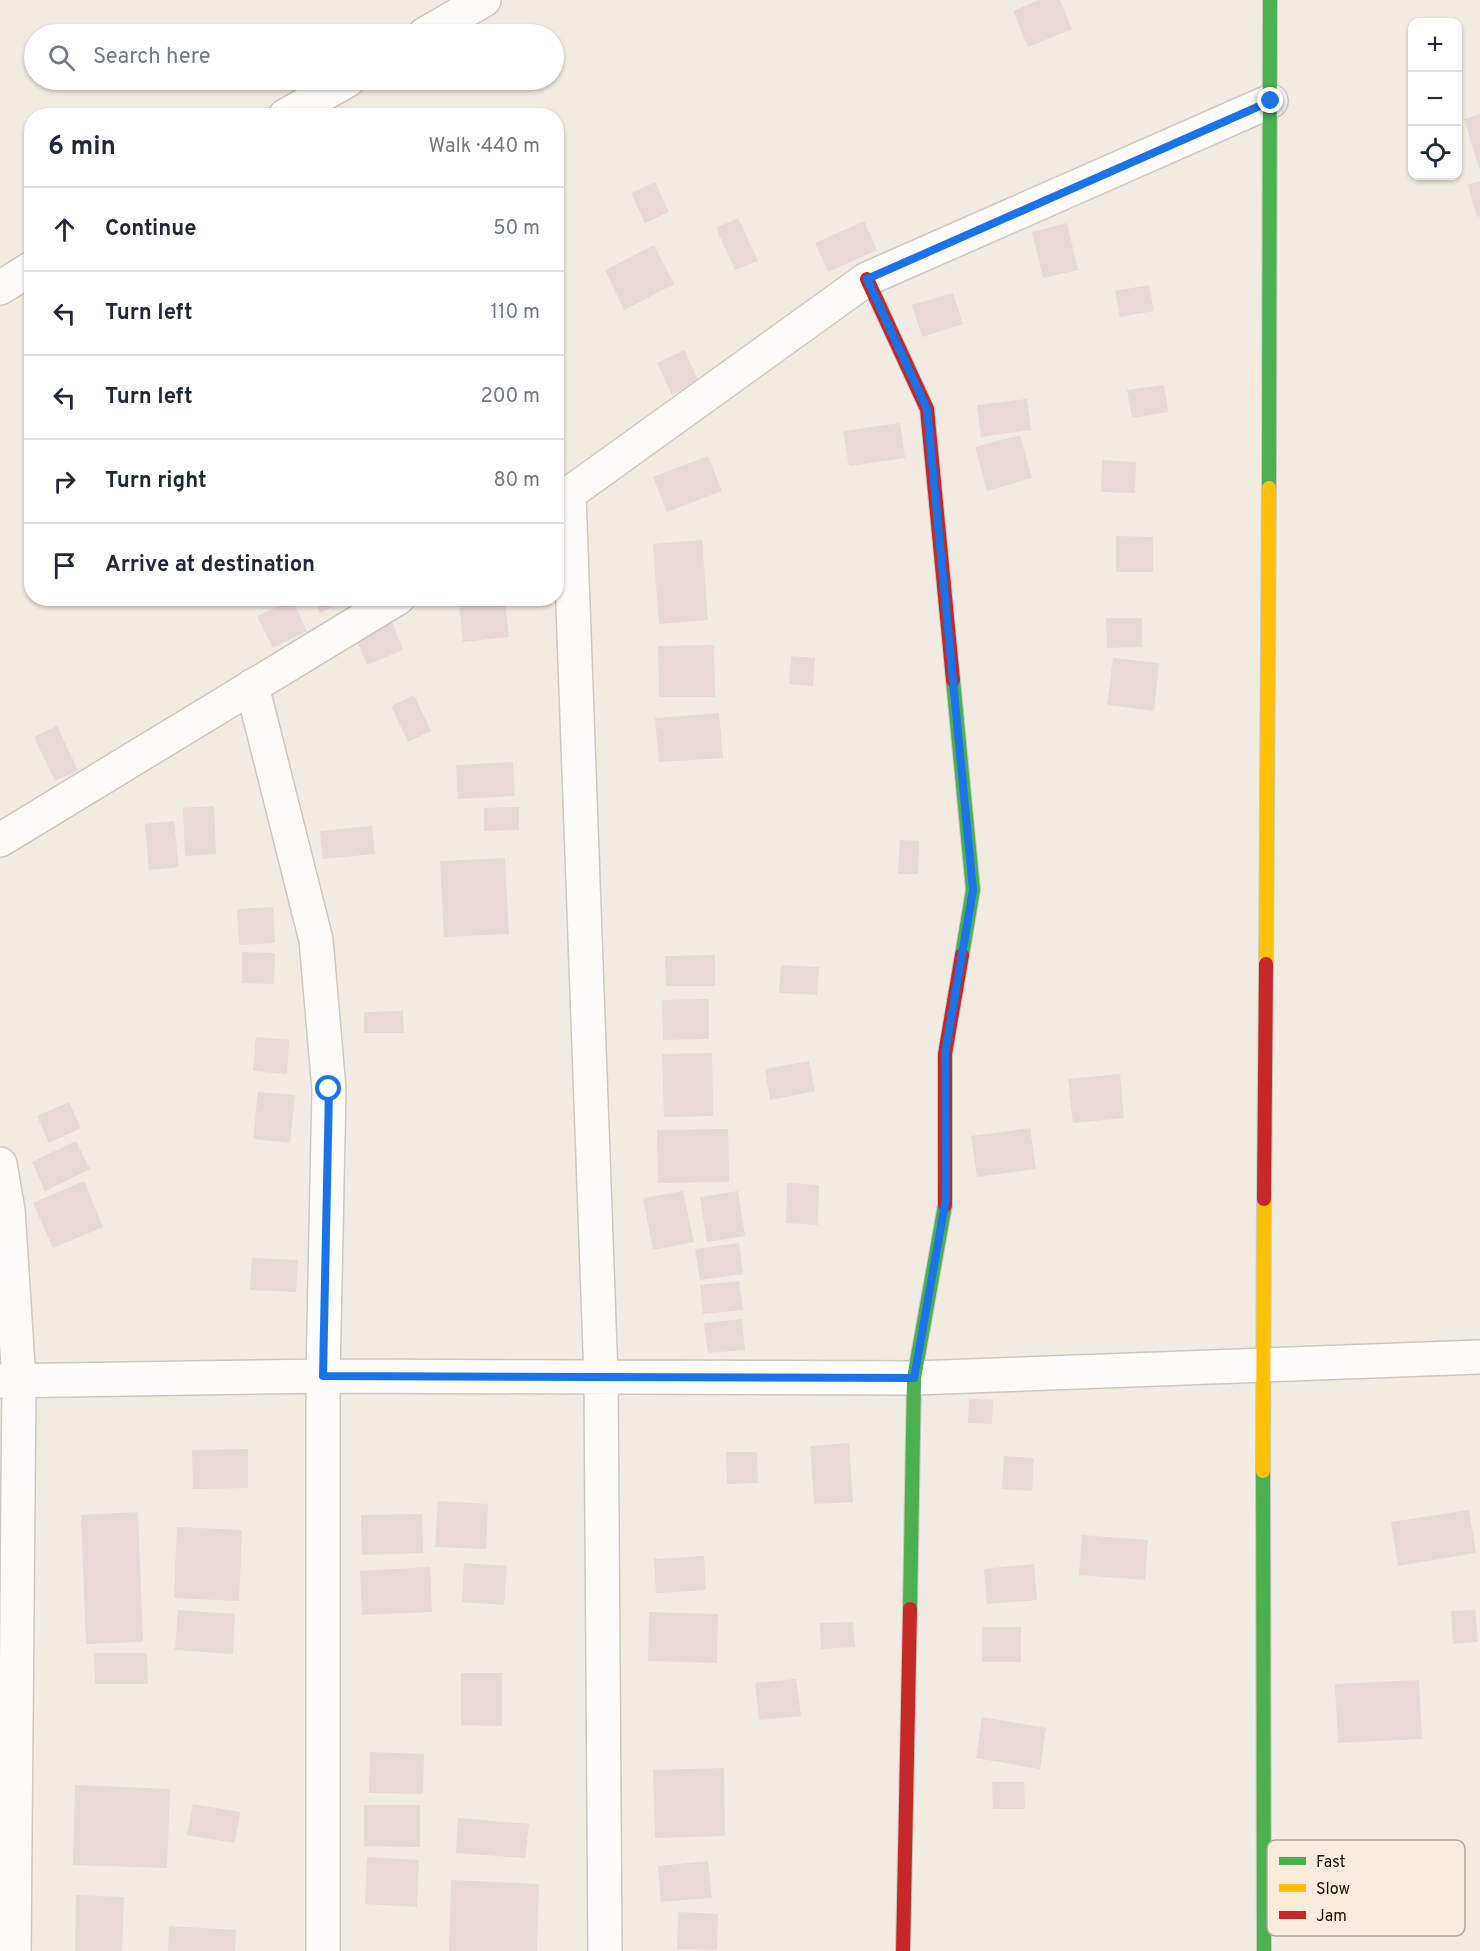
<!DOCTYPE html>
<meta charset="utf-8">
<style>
:root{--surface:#fff;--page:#f2f2f3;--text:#1f2937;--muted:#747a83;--line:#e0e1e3}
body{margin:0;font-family:Overpass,sans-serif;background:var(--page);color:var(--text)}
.controls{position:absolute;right:18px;top:18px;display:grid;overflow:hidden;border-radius:12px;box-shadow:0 2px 4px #0004}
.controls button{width:54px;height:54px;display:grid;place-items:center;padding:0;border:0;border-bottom:2px solid var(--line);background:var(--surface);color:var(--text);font:30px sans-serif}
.stop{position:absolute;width:18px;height:18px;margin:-14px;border:4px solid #1a73e8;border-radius:50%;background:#fff}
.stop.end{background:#1a73e8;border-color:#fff;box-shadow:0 2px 6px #0008}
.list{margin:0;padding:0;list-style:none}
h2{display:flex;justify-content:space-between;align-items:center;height:78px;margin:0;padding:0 24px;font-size:26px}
h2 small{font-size:20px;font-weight:400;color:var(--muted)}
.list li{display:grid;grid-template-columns:39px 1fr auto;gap:18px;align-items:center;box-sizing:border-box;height:84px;padding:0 24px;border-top:2px solid var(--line)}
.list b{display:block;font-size:22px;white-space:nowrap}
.list em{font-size:20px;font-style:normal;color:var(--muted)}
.icon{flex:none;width:33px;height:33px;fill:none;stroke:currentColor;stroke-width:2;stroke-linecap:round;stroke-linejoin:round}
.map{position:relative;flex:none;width:1480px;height:1951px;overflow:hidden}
.search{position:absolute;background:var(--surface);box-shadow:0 2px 4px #0004;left:24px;top:24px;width:540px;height:66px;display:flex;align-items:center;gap:15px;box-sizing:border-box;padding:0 21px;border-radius:33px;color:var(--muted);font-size:22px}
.panel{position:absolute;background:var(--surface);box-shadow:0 2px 4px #0004;left:24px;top:108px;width:540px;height:498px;border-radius:24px}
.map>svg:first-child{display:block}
</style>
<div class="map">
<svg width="1480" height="1951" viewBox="0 0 1480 1951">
<rect width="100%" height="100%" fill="#f2ebe2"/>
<path fill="#e8d8d8" d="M 1039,0 L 1060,0 L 1072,29 L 1028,47 L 1013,11 Z
M 1480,114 L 1480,168 L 1479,168 L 1464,119 Z
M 1480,181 L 1480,216 L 1477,217 L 1468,185 Z
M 655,182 L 669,212 L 645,223 L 631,193 Z
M 738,218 L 758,261 L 735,270 L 716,228 Z
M 864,221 L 877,250 L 828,272 L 815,243 Z
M 1067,223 L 1078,270 L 1043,278 L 1032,232 Z
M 654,245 L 674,284 L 624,310 L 605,270 Z
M 1149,285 L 1154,311 L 1120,317 L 1115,291 Z
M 953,293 L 963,324 L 922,337 L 912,305 Z
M 684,350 L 699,382 L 672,395 L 657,363 Z
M 1164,385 L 1168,412 L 1132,418 L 1127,390 Z
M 1027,399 L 1031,430 L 981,437 L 977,405 Z
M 900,423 L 905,458 L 849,466 L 843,431 Z
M 1020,435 L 1032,478 L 987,491 L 975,447 Z
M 708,456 L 722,491 L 667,512 L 653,477 Z
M 1102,460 L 1136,462 L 1135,493 L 1101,492 Z
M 1116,536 L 1153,537 L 1153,572 L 1116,572 Z
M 702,540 L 708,620 L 659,624 L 653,544 Z
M 313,598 L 352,598 L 320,613 Z
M 292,600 L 307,631 L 273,648 L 257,616 Z
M 505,600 L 509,637 L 463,642 L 459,605 Z
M 1106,618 L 1142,618 L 1142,647 L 1107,648 Z
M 391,619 L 403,650 L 367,665 L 354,633 Z
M 714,645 L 715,697 L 659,697 L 658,646 Z
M 791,656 L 815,658 L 813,686 L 789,684 Z
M 1113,658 L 1159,663 L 1154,711 L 1107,705 Z
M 414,695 L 431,731 L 408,742 L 391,706 Z
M 719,713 L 723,758 L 659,762 L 655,718 Z
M 57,726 L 78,770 L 55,781 L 34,737 Z
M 513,762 L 515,796 L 458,799 L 456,765 Z
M 214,806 L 216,854 L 185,856 L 183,808 Z
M 519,807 L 519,830 L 484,831 L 484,808 Z
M 174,821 L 179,867 L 149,870 L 145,824 Z
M 372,826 L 375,854 L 323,859 L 320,831 Z
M 900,840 L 919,841 L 918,874 L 898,874 Z
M 505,858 L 509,934 L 444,937 L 440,861 Z
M 273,907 L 275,943 L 239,945 L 237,909 Z
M 242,952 L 275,953 L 274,984 L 242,983 Z
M 715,955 L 715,986 L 666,986 L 665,956 Z
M 781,965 L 819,967 L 817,995 L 779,993 Z
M 709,999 L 709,1039 L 663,1040 L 662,1000 Z
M 403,1011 L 404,1033 L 364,1033 L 364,1012 Z
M 256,1037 L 289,1040 L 287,1074 L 253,1071 Z
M 712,1053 L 713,1116 L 664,1117 L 662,1054 Z
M 809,1061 L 815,1091 L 770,1100 L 765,1069 Z
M 1120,1074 L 1124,1118 L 1073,1123 L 1068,1079 Z
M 258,1092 L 295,1095 L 290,1143 L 253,1139 Z
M 69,1102 L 81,1128 L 49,1143 L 37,1116 Z
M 1030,1128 L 1036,1169 L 977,1177 L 971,1136 Z
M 728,1129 L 729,1182 L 658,1183 L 657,1130 Z
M 76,1141 L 90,1169 L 45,1191 L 32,1162 Z
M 84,1181 L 103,1227 L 53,1248 L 33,1203 Z
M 787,1183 L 819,1185 L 818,1225 L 786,1223 Z
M 683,1191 L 694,1242 L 653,1250 L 643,1198 Z
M 738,1191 L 745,1236 L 707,1242 L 700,1197 Z
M 739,1243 L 743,1274 L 700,1280 L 695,1249 Z
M 252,1258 L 298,1260 L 296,1292 L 250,1290 Z
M 739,1281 L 743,1310 L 703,1314 L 700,1285 Z
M 742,1319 L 745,1350 L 708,1353 L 704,1323 Z
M 969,1399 L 993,1400 L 992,1424 L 968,1423 Z
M 849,1443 L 853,1502 L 814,1504 L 810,1446 Z
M 248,1449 L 248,1488 L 193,1489 L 192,1450 Z
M 726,1452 L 757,1452 L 758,1483 L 727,1484 Z
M 1004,1456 L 1034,1458 L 1032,1491 L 1002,1489 Z
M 438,1501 L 488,1504 L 486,1549 L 435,1547 Z
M 1469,1510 L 1476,1553 L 1398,1566 L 1391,1522 Z
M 138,1512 L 143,1642 L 86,1644 L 81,1515 Z
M 422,1514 L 423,1553 L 362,1555 L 361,1515 Z
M 177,1527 L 242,1530 L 239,1601 L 174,1598 Z
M 1082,1535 L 1148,1540 L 1145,1580 L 1079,1575 Z
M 704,1556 L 706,1590 L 656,1593 L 654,1559 Z
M 464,1563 L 507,1566 L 504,1605 L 462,1602 Z
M 1034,1564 L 1037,1600 L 987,1604 L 984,1569 Z
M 430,1567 L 432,1612 L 362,1615 L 360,1571 Z
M 178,1610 L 235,1614 L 233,1654 L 175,1650 Z
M 1475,1610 L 1478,1642 L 1453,1644 L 1451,1611 Z
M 649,1612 L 718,1614 L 717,1663 L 648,1661 Z
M 853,1622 L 855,1647 L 821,1649 L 820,1623 Z
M 982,1627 L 1021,1627 L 1021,1662 L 982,1662 Z
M 94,1653 L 147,1653 L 148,1684 L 95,1684 Z
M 461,1673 L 502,1673 L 502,1726 L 461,1725 Z
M 796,1679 L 801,1716 L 759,1720 L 755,1683 Z
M 1419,1680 L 1422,1739 L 1338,1743 L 1335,1684 Z
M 982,1717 L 1046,1728 L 1040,1769 L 976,1758 Z
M 370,1752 L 424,1754 L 423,1794 L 369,1793 Z
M 724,1768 L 725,1836 L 655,1838 L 653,1770 Z
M 992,1782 L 1024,1782 L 1025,1809 L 993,1809 Z
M 75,1785 L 170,1789 L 167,1868 L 73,1865 Z
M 193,1804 L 240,1812 L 235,1843 L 187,1835 Z
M 364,1805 L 420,1805 L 420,1847 L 364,1846 Z
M 458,1818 L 529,1824 L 525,1858 L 456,1853 Z
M 367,1857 L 419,1860 L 417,1907 L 365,1904 Z
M 708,1861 L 712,1898 L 661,1902 L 658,1866 Z
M 451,1880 L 539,1884 L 537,1951 L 449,1951 Z
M 76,1895 L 124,1897 L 122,1951 L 75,1951 Z
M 678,1912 L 718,1914 L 717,1950 L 677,1949 Z
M 169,1926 L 236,1930 L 235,1951 L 168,1951 Z"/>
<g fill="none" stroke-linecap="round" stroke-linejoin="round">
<defs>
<path id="street" d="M 425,34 L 484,0
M 285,116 L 348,80
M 0,288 L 32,268
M 569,495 L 601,1377 L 605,1951
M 556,503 L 867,279 L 1271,101
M 252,686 L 316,940 L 329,1089 L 323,1376 L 323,1951
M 0,840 L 398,598
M 0,1164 L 8,1210 L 19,1381 L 14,1951
M 0,1381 L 323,1376 L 914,1378 L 1480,1357"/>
<path id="fast" d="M 1269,488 L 1270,0
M 953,680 L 973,890 L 962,955
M 1263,1471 L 1264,1951
M 910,1609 L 914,1378 L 945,1205"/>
<path id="slow" d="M 1266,964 L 1269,488
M 1263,1471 L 1264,1199"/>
<path id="jam" d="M 867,279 L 927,409 L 953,680
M 1264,1199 L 1266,964
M 945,1205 L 945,1054 L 962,955
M 903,1951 L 910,1609"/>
</defs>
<use href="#street" stroke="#cdc8c1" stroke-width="36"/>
<use href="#fast" stroke="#cdc8c1" stroke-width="16"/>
<use href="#slow" stroke="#cdc8c1" stroke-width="16"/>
<use href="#jam" stroke="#cdc8c1" stroke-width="16"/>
<use href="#street" stroke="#fdfcfb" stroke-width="33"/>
<use href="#fast" stroke="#4caf50" stroke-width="14"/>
<use href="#slow" stroke="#ffc107" stroke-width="14"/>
<use href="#jam" stroke="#c62828" stroke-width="14"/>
</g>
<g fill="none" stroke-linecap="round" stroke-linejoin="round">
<path stroke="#1a73e8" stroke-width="8" d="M 329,1089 L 323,1376 L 914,1378 L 946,1198 L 945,1054 L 973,890 L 927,409 L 867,279 L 1271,101"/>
</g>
<rect x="1267" y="1840" width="198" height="96" rx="9" fill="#f9ecdb" stroke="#b4aa9c" stroke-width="1.5"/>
<rect x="1279" y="1857" width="27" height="8" fill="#4caf50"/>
<rect x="1279" y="1884" width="27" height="8" fill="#ffc107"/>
<rect x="1279" y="1911" width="27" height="8" fill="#c62828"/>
<g font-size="16" fill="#130f09">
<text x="1316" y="1867">Fast</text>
<text x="1316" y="1894">Slow</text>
<text x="1316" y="1921">Jam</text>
</g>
</svg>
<div class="controls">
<button>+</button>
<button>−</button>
<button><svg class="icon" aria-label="locate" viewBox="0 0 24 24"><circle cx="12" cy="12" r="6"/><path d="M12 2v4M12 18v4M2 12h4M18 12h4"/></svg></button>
</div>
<div class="stop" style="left:329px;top:1089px"></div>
<div class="stop end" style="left:1271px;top:101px"></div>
<div class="search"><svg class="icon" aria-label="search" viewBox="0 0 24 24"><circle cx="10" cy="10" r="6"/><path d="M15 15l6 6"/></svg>Search here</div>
<section class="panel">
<h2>6 min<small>Walk · 440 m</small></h2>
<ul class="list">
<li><svg class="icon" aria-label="ahead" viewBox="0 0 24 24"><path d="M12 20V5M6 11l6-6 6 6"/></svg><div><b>Continue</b></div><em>50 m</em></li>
<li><svg class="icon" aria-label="left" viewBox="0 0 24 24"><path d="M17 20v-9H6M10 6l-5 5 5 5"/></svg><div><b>Turn left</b></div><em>110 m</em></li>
<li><svg class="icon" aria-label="left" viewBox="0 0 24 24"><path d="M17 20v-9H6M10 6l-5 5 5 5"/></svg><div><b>Turn left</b></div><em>200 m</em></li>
<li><svg class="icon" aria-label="right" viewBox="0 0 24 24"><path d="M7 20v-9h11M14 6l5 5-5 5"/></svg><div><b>Turn right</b></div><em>80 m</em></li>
<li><svg class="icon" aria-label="arrive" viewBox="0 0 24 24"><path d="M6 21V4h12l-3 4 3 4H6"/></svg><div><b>Arrive at destination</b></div></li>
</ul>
</section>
</div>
